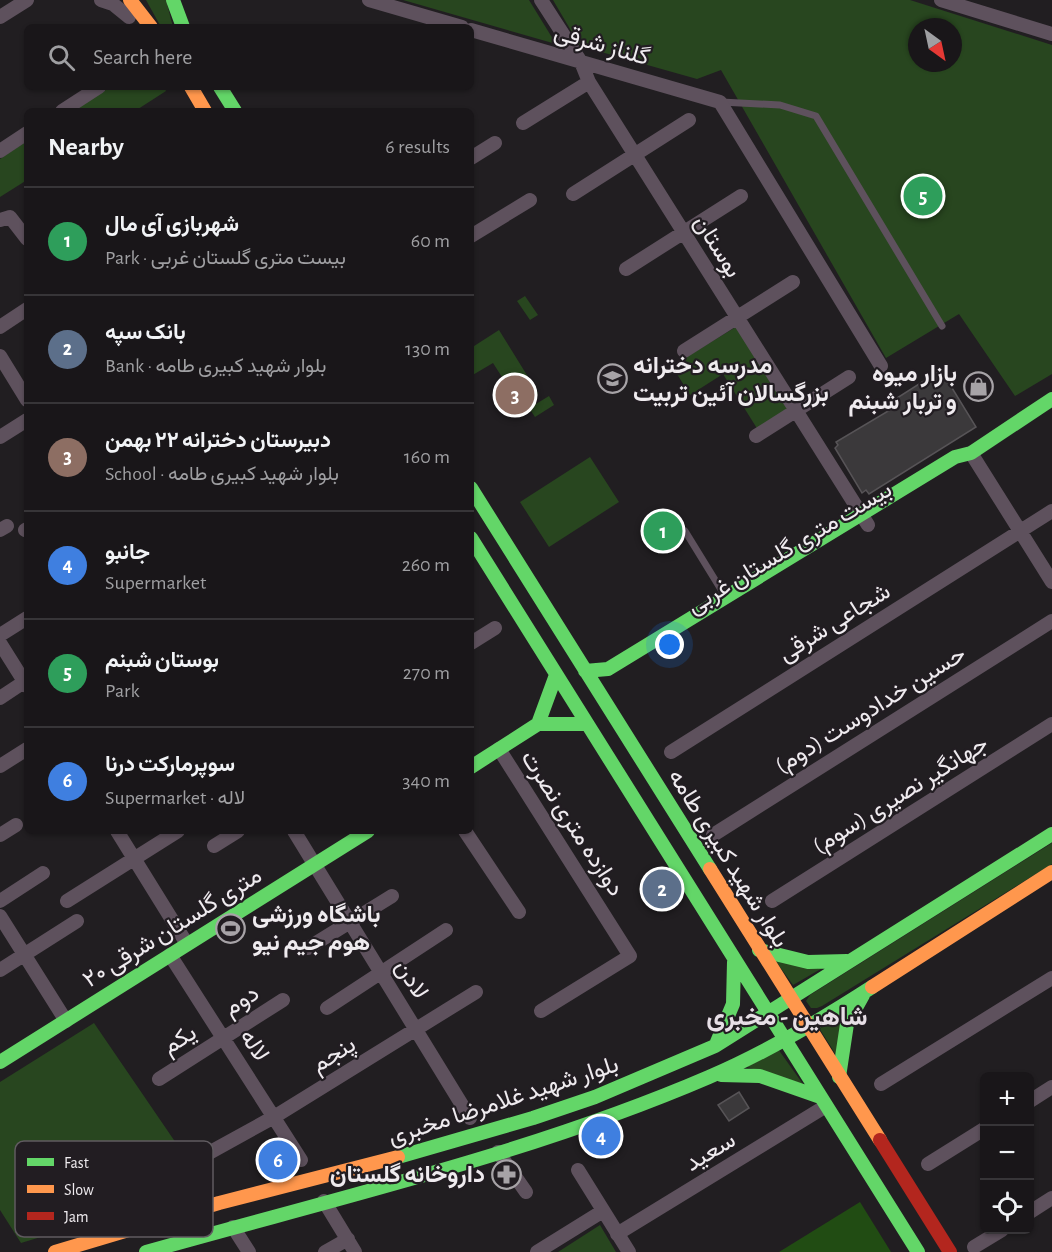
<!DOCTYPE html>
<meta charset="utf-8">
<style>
:root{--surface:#191619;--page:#221f22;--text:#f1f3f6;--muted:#9f9fa2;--line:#373538;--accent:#a7a3a7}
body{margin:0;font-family:"Alegreya Sans",Vazirmatn,sans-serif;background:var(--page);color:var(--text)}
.controls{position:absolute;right:18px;bottom:18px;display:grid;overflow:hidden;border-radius:9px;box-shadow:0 2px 4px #0004}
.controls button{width:54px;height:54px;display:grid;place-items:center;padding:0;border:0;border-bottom:2px solid var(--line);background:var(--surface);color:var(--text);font:30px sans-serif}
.compass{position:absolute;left:908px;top:18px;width:54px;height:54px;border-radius:50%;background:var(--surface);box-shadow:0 2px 4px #0004;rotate:147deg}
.you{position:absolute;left:670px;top:645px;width:21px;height:21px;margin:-15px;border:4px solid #fff;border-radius:50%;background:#1a73e8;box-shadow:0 0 0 9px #1a73e833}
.badge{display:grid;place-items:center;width:39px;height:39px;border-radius:50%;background:var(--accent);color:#fff;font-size:20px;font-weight:700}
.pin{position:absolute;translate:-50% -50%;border:3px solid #fff;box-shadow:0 2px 6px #0006}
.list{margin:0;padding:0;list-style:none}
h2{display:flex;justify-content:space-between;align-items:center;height:78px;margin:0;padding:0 24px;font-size:26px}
h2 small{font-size:20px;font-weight:400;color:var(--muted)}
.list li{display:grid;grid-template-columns:39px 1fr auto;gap:18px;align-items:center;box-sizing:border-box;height:108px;padding:0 24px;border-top:2px solid var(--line)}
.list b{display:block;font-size:22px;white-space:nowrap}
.list p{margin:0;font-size:20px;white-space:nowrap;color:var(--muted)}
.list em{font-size:20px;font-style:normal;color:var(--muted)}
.icon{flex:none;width:33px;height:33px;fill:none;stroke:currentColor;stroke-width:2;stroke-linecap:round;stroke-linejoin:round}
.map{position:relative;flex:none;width:1052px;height:1252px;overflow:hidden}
.search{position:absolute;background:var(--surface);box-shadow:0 2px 4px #0004;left:24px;top:24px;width:450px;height:66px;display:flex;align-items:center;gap:15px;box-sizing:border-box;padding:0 21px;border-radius:9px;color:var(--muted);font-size:22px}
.panel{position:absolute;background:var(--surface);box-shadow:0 2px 4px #0004;left:24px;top:108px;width:450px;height:726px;border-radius:9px}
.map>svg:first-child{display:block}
</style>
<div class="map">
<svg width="1052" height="1252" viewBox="0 0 1052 1252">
<rect width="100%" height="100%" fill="#211e21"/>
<path fill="#28461f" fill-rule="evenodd" d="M 146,0 L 166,0 L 173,27 L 161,27 Z
M 403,0 L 529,0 L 556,44 Z
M 553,0 L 910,0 L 1052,45 L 1052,374 L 1015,396 L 959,314 L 886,358 L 721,70 L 697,79 L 580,46 ZM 917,27 L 953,27 L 953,63 L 917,63 Z
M 110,87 L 164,87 L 166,91 L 135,111 L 73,111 Z
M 27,141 L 27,180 L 0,197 L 0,159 Z
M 525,296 L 538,315 L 530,320 L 517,301 Z
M 739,325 L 792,409 L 758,430 L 723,374 L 690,395 L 672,366 Z
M 499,330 L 538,393 L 520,405 L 493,363 L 471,376 L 471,348 Z
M 549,396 L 554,405 L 535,417 L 531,411 L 528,413 L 526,410 Z
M 590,457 L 619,502 L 549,547 L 520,502 Z
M 1052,843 L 1052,864 L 822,1006 L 817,1008 L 811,1008 L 806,1001 L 810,995 Z
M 772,956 L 826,966 L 793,985 Z
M 849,1010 L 838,1058 L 819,1028 Z
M 94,1023 L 206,1187 L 21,1243 L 0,1210 L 0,1082 Z
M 778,1049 L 803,1084 L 747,1067 Z
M 600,1225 L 616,1252 L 558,1252 Z"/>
<path fill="#214c13" d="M 860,1202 L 891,1252 L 779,1252 Z"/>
<path fill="#3b393b" stroke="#575457" stroke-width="1.5" d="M 941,370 L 976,427 L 869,494 L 866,490 L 862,493 L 835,448 L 838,445 L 836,442 L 895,407 L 897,398 Z
M 739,1092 L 749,1108 L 729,1121 L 718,1105 Z"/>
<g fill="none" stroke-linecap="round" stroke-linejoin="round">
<path stroke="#5e515d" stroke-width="7" d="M 721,102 L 780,105 L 816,116 L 942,326
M 685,531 L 725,596"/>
<path stroke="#5e515d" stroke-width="14" d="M 101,0 L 113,4 L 129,17
M 369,0 L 462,27
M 541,0 L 581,62 L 589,82 L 868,525
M 941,0 L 1052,34
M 0,17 L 27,0
M 471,30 L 720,102 L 881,366
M 62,111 L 99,87
M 523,123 L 589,82
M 0,151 L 27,133
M 471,158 L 495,143
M 573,194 L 689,120
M 0,220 L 10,217 L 27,239
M 471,236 L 530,200
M 626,269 L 741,196
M 0,327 L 27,309
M 684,351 L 793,282
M 0,356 L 27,400
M 756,436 L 849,377
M 0,437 L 27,420
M 971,453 L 1052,582
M 0,530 L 7,526
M 25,530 L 27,529
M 0,635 L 27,618
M 0,643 L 27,686
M 471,643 L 495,628
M 0,698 L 27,680
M 499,749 L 630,956 L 541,1011
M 671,752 L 1052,511
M 0,766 L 27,749
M 117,831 L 187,944
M 294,831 L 470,1118
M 465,831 L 519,912
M 0,835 L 16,825
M 713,835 L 1052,621
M 214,846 L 238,831
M 0,901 L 43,873
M 67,901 L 178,831
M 772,901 L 1052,724
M 0,916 L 66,1021
M 308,948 L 392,896
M 170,955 L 301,1160
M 0,970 L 77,921
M 327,1008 L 446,930
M 159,1079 L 283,1000
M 881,1084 L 1052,978
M 1030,1101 L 1052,1087
M 498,1152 L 526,1192
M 207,1154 L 274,1117 L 476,992
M 928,1164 L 984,1129
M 578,1170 L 629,1252
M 324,1201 L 355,1252
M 1030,1212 L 1052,1198
M 233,1227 L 249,1252
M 617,1234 L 826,1106
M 974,1247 L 1002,1230
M 325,1252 L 348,1239
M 537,1252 L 603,1211"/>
<path stroke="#63d668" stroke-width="14" d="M 173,0 L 183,27
M 220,87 L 235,111
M 471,488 L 710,869
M 471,538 L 918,1252
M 585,671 L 608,669 L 955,457 L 971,453 L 1052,399
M 538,724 L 556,675
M 471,767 L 538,724 L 587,724
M 759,950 L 808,962 L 847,961
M 717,1042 L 733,1004 L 734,962
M 0,1062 L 368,831
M 721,1075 L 760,1076 L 820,1097
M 839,1077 L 847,1024 L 863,995
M 398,1157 L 533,1118 L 595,1097 L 715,1046 L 1052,834
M 146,1252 C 333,1199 530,1154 709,1077 C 765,1053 821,1020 872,987"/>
<path stroke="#ff974d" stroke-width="14" d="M 130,0 L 151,27
M 191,87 L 205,111
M 710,869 L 880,1140
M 872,987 L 1052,872
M 55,1252 L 219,1203 L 398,1157"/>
<path stroke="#b3261e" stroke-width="14" d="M 880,1140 L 950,1252"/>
</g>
<defs>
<symbol id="school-ring" viewBox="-11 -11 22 22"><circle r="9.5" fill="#221d22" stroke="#a7a3a7" stroke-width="1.5"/><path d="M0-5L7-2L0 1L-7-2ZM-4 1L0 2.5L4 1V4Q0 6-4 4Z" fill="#a7a3a7"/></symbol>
<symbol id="shop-ring" viewBox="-11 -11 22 22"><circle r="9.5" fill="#221d22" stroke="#a7a3a7" stroke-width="1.5"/><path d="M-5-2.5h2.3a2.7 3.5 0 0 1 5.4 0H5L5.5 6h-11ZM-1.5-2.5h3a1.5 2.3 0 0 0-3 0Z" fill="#a7a3a7"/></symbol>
<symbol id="stadium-ring" viewBox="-11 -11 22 22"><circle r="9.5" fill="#221d22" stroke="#a7a3a7" stroke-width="1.5"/><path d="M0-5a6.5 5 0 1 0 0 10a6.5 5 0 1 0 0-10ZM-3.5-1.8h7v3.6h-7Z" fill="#a7a3a7"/></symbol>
<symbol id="pharmacy-ring" viewBox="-11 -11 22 22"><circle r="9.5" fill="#221d22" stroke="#a7a3a7" stroke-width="1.5"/><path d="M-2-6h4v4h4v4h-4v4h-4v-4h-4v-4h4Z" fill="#a7a3a7"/></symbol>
</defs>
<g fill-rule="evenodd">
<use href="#school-ring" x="596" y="362" width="33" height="33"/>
<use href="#shop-ring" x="962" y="370" width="33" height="33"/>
<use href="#stadium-ring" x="214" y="912" width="33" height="33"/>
<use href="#pharmacy-ring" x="490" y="1158" width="33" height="33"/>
</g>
<g text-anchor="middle" stroke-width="4.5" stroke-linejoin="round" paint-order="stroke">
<g font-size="24" fill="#efebef" stroke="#221d22">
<text transform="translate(602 44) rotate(16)" y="8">گلناز شرقی</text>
<text transform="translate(718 246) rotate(58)" y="8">بوستان</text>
<text transform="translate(789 547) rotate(-31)" y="8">بیست متری گلستان غربی</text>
<text transform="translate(834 622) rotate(-32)" y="8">شجاعی شرقی</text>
<text transform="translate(870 709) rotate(-32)" y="8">حسین خدادوست (دوم)</text>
<text transform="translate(900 794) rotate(-32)" y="8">جهانگیر نصیری (سوم)</text>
<text transform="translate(573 823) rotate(57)" y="8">دوازده متری نصرت</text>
<text transform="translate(729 858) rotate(58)" y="8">بلوار شهید کبیری طامه</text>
<text transform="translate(172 927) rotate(-32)" y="8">۲۰ متری گلستان شرقی</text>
<text transform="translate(412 979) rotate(58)" y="8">لادن</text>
<text transform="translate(241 1000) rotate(-32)" y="8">دوم</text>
<text transform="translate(179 1039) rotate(-32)" y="8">یکم</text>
<text transform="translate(255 1045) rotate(57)" y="8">لاله</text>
<text transform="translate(333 1054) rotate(-32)" y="8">پنجم</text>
<text transform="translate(503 1100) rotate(-18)" y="8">بلوار شهید غلامرضا مخبری</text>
<text transform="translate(710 1151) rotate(-31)" y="8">سعید</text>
</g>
<g font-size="24" font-weight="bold" fill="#efebef" stroke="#221d22" text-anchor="start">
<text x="633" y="373">مدرسه دخترانه<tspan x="633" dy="28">بزرگسالان آئین تربیت</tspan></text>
<text x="957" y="381" text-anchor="end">بازار میوه<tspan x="957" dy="28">و تربار شبنم</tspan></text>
<text x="252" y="922">باشگاه ورزشی<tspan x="252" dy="28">هوم جیم نیو</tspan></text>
<text x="485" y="1182" text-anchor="end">داروخانه گلستان</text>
</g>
<g font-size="26" font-weight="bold" fill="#e7dfe6" stroke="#221d22">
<text x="787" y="1025">شاهین - مخبری</text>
</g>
</g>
<rect x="15" y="1141" width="198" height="96" rx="9" fill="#221d22" stroke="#605b60" stroke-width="1.5"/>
<rect x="27" y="1158" width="27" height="8" fill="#63d668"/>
<rect x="27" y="1185" width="27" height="8" fill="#ff974d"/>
<rect x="27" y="1212" width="27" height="8" fill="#b3261e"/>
<g font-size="16" fill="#efebef">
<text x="64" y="1168">Fast</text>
<text x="64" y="1195">Slow</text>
<text x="64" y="1222">Jam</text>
</g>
</svg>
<div class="controls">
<button>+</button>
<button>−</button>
<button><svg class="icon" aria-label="locate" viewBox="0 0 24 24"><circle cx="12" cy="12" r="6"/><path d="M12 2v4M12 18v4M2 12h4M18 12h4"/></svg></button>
</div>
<svg class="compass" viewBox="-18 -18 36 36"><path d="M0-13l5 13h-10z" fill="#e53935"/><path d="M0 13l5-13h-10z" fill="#9f9fa2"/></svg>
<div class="you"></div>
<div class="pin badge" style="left:663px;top:531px;background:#2e9e5b">1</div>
<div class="pin badge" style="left:662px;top:889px;background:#5c6f8a">2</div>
<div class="pin badge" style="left:515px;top:395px;background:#8d6e63">3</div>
<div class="pin badge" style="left:601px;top:1136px;background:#3f7fe0">4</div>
<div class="pin badge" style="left:923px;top:196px;background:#2e9e5b">5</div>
<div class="pin badge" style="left:278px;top:1160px;background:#3f7fe0">6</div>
<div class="search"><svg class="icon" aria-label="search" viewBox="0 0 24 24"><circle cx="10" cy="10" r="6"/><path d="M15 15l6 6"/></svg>Search here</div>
<section class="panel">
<h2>Nearby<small>6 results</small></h2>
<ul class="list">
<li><span class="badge" style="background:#2e9e5b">1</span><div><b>شهربازی آی مال</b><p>Park · بیست متری گلستان غربی</p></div><em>60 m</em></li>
<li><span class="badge" style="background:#5c6f8a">2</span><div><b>بانک سپه</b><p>Bank · بلوار شهید کبیری طامه</p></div><em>130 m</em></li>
<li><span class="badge" style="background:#8d6e63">3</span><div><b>دبیرستان دخترانه ۲۲ بهمن</b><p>School · بلوار شهید کبیری طامه</p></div><em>160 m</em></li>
<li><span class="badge" style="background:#3f7fe0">4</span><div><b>جانبو</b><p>Supermarket</p></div><em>260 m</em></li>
<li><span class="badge" style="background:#2e9e5b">5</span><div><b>بوستان شبنم</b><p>Park</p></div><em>270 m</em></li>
<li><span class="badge" style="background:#3f7fe0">6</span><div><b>سوپرمارکت درنا</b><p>Supermarket · لاله</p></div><em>340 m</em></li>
</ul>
</section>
</div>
